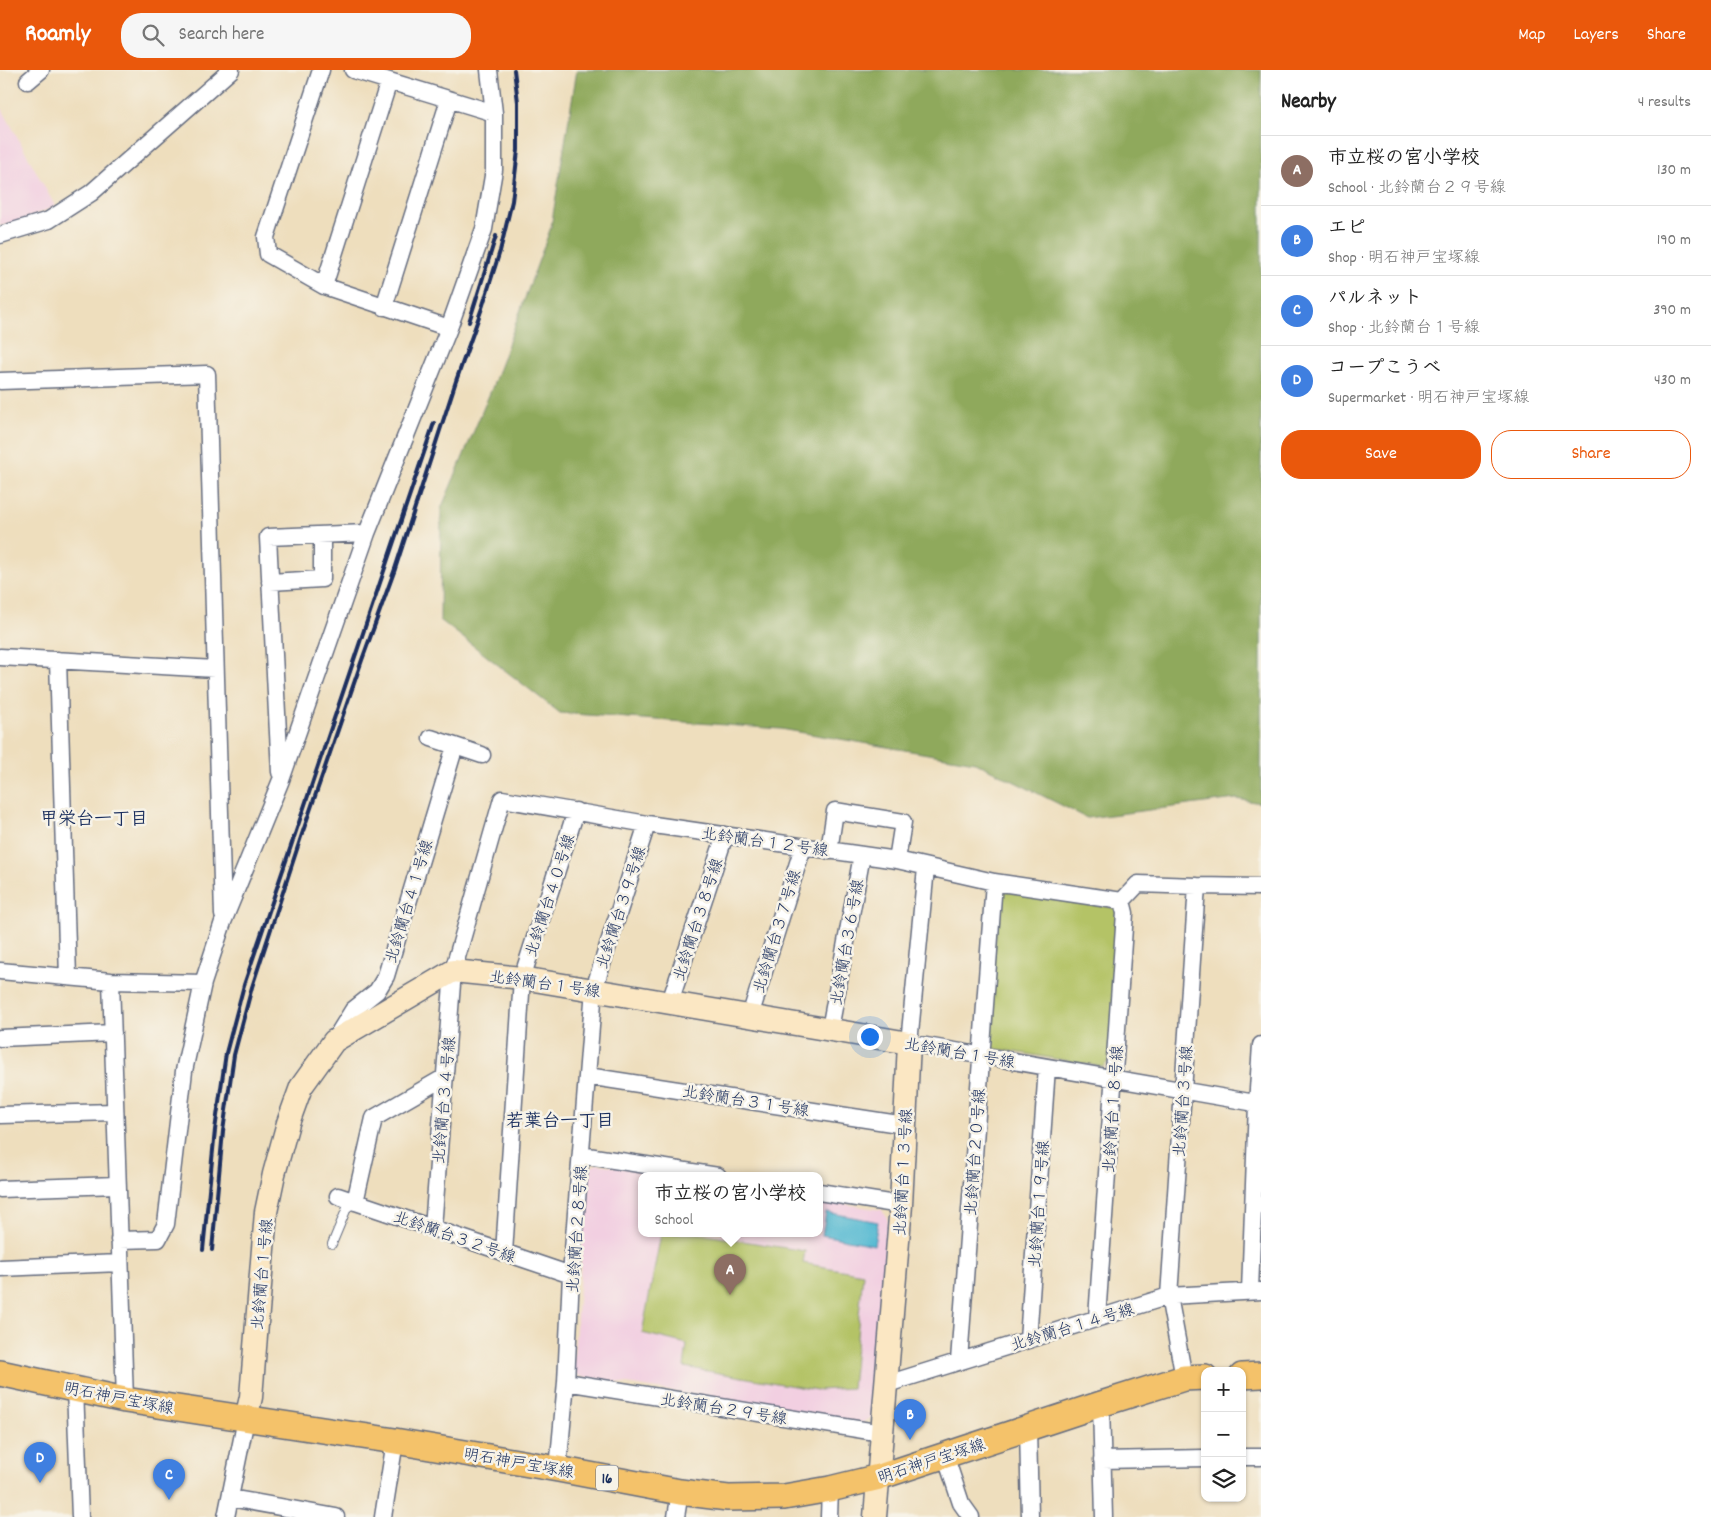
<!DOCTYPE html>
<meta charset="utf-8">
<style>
:root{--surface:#fff;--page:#f6f6f6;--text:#222;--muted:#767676;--line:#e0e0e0;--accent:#ea580c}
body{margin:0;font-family:Dekko,"Klee One",sans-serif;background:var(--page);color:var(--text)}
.controls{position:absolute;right:15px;bottom:15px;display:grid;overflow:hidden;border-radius:10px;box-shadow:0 1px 4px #0004}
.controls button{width:45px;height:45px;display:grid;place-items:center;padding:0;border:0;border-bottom:1px solid var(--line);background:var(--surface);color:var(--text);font:25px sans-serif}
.you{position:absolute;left:869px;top:966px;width:18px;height:18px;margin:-12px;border:4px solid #fff;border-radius:50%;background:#1a73e8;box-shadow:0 0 0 8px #1a73e833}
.badge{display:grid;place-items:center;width:32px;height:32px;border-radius:50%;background:var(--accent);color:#fff;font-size:16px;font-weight:700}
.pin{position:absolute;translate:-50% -41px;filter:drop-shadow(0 1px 2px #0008)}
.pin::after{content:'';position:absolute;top:26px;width:18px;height:15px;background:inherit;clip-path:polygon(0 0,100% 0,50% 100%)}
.popup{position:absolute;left:638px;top:1102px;width:185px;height:65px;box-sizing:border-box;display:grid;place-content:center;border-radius:10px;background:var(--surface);filter:drop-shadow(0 1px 4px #0005);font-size:16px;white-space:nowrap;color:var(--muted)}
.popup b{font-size:19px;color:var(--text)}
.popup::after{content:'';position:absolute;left:50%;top:100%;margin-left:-10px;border:10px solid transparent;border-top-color:var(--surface)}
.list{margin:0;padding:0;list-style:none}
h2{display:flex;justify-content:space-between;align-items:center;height:65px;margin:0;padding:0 20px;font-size:21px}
h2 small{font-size:16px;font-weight:400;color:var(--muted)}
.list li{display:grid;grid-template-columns:32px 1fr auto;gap:15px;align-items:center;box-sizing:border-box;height:70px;padding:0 20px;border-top:1px solid var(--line)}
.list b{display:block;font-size:19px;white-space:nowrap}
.list p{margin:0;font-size:16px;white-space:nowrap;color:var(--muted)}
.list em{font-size:16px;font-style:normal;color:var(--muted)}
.actions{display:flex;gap:10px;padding:15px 20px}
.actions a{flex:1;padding:11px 0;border:1px solid var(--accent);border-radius:20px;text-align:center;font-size:18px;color:var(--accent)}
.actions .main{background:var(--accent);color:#fff}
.icon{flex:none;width:28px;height:28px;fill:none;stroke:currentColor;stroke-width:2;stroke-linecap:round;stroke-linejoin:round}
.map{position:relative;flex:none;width:1261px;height:1447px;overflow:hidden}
header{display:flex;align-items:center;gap:30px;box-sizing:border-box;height:70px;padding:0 25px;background:var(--accent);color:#fff}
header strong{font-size:24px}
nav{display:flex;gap:28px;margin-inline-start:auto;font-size:18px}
.search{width:350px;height:45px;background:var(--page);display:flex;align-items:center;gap:12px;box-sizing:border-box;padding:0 18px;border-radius:20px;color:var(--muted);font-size:19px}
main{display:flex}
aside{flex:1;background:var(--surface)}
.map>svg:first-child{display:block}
</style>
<header>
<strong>Roamly</strong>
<div class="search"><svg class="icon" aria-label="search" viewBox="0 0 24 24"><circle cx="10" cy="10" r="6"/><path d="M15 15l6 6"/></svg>Search here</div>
<nav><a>Map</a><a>Layers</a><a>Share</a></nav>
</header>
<main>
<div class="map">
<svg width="1261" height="1447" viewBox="0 0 1261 1447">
<rect width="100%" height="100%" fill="#f7f3e8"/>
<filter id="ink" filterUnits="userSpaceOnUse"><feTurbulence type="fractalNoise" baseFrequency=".02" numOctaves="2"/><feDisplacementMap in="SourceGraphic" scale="10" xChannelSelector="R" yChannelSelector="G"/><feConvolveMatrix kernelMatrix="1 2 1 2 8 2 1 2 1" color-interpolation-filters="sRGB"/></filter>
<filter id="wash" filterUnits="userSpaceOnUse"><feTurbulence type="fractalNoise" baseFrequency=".0096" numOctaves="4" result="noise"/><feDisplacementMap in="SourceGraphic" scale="20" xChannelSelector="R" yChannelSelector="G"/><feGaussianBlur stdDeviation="1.12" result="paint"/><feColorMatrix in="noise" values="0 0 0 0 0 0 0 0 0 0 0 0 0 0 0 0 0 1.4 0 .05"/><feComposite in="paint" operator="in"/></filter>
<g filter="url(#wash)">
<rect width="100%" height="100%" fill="#eedebd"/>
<path fill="#f2cfe1" d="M 0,35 L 55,136 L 18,152 L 0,156 Z
M 598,1094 L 676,1106 L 641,1106 L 641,1164 L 819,1164 L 819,1130 L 882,1140 L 888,1150 L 872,1347 L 862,1353 L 579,1306 L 573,1299 L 588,1098 Z"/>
<path fill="#b4c366" stroke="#687962" d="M 1004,821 L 1115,838 L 1121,845 L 1109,991 L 1103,997 L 992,978 L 987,968 L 999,825 Z
M 661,1164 L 700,1164 L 805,1181 L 803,1193 L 863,1204 L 852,1318 L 817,1320 L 684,1297 L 687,1274 L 642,1263 Z"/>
<path fill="#8fa95b" stroke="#556c5c" d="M 577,0 L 1261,0 L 1261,733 L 1236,729 L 1087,748 L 975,692 L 781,659 L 560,643 L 440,550 L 441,439 L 492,318 L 551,157 Z"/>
<path fill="#54b9d2" stroke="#387498" d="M 826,1142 L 878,1152 L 874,1175 L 822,1165 Z"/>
</g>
<g filter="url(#ink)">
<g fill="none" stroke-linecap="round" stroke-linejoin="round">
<defs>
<path id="lane" d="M 332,1174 L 347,1138 L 354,1133"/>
<path id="street" d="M 321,0 L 266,167 L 268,184 L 324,216 L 449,258
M 353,0 L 494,43
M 28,11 L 41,0
M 0,165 L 49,150 L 91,123 L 231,0
M 324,216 L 389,11
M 384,237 L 449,30
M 0,311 L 207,304 L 223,845
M 270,512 L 322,509 L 322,465
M 0,587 L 215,599
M 58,590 L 68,907
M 431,668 L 482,685
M 280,702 L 268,467 L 367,463
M 829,781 L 835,741 L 903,752 L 897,790
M 926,798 L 909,973 L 1261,1034
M 0,901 L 111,911 L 203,913
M 111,911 L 125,1330
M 670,932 L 725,765
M 750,946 L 803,777
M 830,959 L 862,785
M 0,968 L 113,963
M 335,969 L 353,940 L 377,921 L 386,906 L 455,676
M 587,1006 L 905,1055
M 0,1045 L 115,1042
M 581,1085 L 718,1106
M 0,1119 L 117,1115
M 819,1122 L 901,1135
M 338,1126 L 571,1205
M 355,1132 L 374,1048 L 445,1007
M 433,1158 L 453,901 L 502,729 L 647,754 L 897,790 L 994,812 L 1122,831 L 1138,814 L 1197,816
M 119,1170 L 158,1169 L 166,1154 L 184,1001 L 203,913 L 223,852 L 281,710 L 367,463 L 449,258 L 484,159 L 494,100 L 494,43 L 489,0
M 504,1183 L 522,908 L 576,741
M 0,1198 L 120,1193
M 1250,1221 L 1257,1034 L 1261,975
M 1097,1248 L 1125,843 L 1122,831
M 1028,1270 L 1047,997
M 959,1291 L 994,812
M 1184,1308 L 1169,1226 L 1197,816 L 1261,817
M 566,1312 L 882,1363
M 887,1314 L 1169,1226 L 1261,1221
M 75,1319 L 80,1447
M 1101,1334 L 1104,1447
M 1028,1358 L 1030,1447
M 945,1385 L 961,1433 L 971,1447
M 1242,1387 L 1261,1387
M 1102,1390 L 1205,1388
M 558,1399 L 566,1312 L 571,1205 L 594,919 L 647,754
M 230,1428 L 336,1447
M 226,1447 L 246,1349
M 383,1447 L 395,1371
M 676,1447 L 680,1422
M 829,1447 L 830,1419"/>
<path id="secondary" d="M 246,1349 L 251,1327 L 266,1142 L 274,1104 L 288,1053 L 301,1017 L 334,971 L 453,901 L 522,908 L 909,973 L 901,1135 L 875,1447"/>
<path id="primary" d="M 0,1303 L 125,1330 L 395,1371 L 558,1399 L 680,1422 L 728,1428 L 784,1427 L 830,1419 L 879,1407 L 1101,1334 L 1184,1308 L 1205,1307
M 1242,1306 L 1261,1305"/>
</defs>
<use href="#lane" stroke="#656c7f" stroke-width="10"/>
<use href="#street" stroke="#656c7f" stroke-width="19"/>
<use href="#secondary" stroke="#656c7f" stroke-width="25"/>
<use href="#primary" stroke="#656c7f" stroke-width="28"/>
<use href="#lane" stroke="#fff" stroke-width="8"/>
<use href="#street" stroke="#fff" stroke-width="16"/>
<use href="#secondary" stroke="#fbe7c3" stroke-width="22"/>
<use href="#primary" stroke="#f4c26a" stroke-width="25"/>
<path stroke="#1b2f5e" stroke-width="4" d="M 469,252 L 496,166
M 203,1180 L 215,1060 L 226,983 L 244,915 L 434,353
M 212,1180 L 223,1061 L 234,985 L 252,917 L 301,767 L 362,590 L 395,499 L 456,311 L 482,238 L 500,181 L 512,131 L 518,80 L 518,32 L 514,0"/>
</g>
</g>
<g text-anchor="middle" stroke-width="5" stroke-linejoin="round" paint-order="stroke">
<rect fill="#f7f3e8" stroke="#5d6a87" stroke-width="1" x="596" y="1395.5" width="22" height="25" rx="4"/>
<g font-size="15" font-weight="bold" fill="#1b2f5e">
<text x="607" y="1413">16</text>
</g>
<g font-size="16" fill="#1b2f5e" stroke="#f7f3e8">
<text transform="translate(765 771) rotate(8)" y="6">北鈴蘭台１２号線</text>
<text transform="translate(549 825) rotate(-72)" y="6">北鈴蘭台４０号線</text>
<text transform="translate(408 831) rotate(-73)" y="6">北鈴蘭台４１号線</text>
<text transform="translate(620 837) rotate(-72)" y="6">北鈴蘭台３９号線</text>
<text transform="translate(697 849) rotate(-72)" y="6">北鈴蘭台３８号線</text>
<text transform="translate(776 861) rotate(-73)" y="6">北鈴蘭台３７号線</text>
<text transform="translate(846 872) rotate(-80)" y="6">北鈴蘭台３６号線</text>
<text transform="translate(545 913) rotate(8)" y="6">北鈴蘭台１号線</text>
<text transform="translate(960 982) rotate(10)" y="6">北鈴蘭台１号線</text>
<text transform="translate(443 1030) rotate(-85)" y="6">北鈴蘭台３４号線</text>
<text transform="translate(746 1030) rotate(9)" y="6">北鈴蘭台３１号線</text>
<text transform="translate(1182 1031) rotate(-86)" y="6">北鈴蘭台３号線</text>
<text transform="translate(1112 1039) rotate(-86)" y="6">北鈴蘭台１８号線</text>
<text transform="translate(974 1082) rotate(-86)" y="6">北鈴蘭台２０号線</text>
<text transform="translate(902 1102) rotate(-87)" y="6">北鈴蘭台１３号線</text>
<text transform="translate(1038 1134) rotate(-86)" y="6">北鈴蘭台１９号線</text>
<text transform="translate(576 1159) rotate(-86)" y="6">北鈴蘭台２８号線</text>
<text transform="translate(455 1166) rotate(19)" y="6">北鈴蘭台３２号線</text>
<text transform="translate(261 1204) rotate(-85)" y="6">北鈴蘭台１号線</text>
<text transform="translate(1072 1256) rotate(-17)" y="6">北鈴蘭台１４号線</text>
<text transform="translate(119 1327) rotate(11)" y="6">明石神戸宝塚線</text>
<text transform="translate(724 1338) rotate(9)" y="6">北鈴蘭台２９号線</text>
<text transform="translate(931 1390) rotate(-18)" y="6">明石神戸宝塚線</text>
<text transform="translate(519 1392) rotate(10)" y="6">明石神戸宝塚線</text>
</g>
<g font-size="18" font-weight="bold" fill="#1b2f5e" stroke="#f7f3e8">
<text x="94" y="754">甲栄台一丁目</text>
<text x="560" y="1056">若葉台一丁目</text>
</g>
</g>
</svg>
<div class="controls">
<button>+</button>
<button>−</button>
<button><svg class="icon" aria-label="layers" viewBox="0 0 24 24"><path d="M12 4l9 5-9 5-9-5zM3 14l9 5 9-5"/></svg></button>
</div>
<div class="you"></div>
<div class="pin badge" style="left:730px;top:1225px;background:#8d6e63">A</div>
<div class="popup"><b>市立桜の宮小学校</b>School</div>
<div class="pin badge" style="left:910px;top:1370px;background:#3f7fe0">B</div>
<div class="pin badge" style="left:169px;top:1430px;background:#3f7fe0">C</div>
<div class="pin badge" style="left:40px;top:1413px;background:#3f7fe0">D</div>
</div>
<aside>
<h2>Nearby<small>4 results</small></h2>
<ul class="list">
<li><span class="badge" style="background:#8d6e63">A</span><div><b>市立桜の宮小学校</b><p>School · 北鈴蘭台２９号線</p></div><em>130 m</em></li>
<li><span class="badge" style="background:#3f7fe0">B</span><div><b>エピ</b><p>Shop · 明石神戸宝塚線</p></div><em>190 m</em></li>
<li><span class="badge" style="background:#3f7fe0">C</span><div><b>パルネット</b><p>Shop · 北鈴蘭台１号線</p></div><em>390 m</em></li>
<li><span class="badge" style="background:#3f7fe0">D</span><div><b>コープこうべ</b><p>Supermarket · 明石神戸宝塚線</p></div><em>430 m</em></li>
</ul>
<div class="actions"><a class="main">Save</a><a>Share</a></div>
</aside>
</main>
